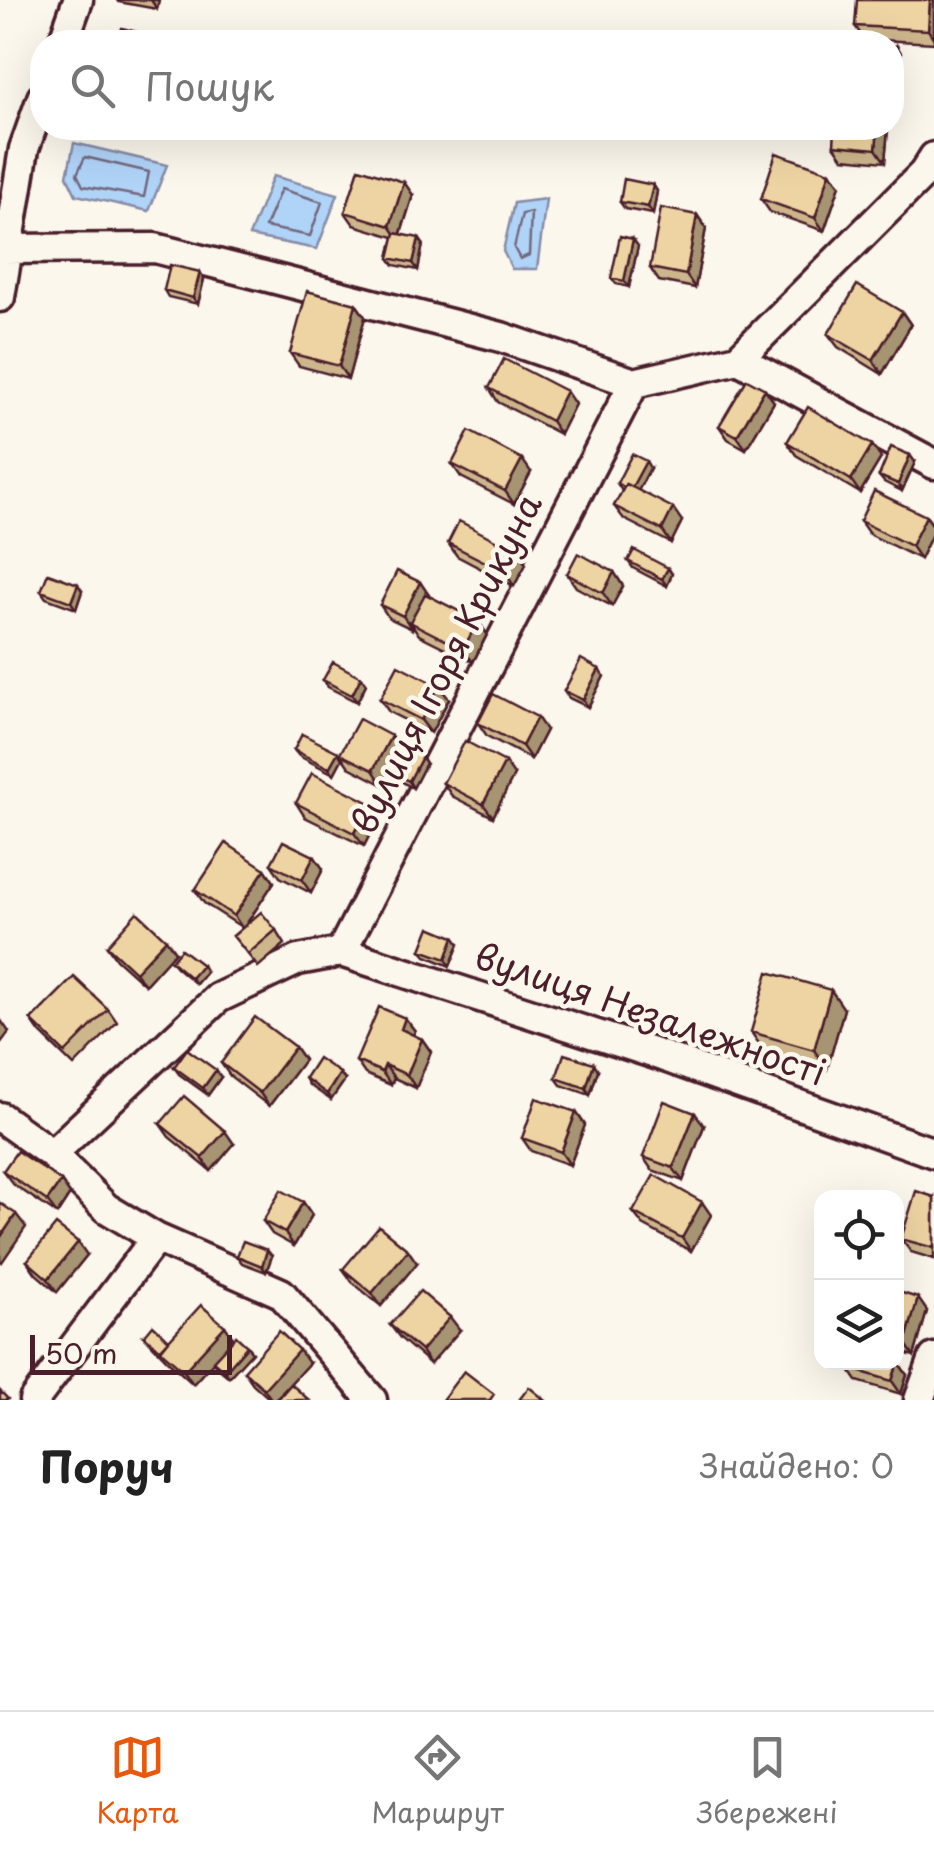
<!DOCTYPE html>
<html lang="uk">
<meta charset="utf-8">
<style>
:root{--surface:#fff;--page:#f6f6f6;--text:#222;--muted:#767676;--line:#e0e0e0;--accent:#ea580c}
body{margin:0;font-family:"Playpen Sans",sans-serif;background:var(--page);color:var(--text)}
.controls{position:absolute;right:30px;bottom:30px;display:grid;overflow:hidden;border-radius:20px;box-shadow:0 10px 40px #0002}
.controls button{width:90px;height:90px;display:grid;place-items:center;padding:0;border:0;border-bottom:2px solid var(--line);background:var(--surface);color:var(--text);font:50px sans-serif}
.scale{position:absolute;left:30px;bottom:25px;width:202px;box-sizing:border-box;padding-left:10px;border:5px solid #4a1f2b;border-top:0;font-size:28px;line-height:35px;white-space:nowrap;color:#4a1f2b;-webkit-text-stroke:8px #fbf7ec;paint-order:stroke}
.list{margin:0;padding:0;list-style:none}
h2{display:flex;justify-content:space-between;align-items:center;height:130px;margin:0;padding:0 40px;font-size:42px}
h2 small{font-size:32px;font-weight:400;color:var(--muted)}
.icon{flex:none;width:55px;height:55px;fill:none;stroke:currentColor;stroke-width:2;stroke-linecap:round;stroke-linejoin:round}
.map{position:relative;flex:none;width:934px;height:1400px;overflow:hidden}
.search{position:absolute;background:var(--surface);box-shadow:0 10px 40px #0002;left:30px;right:30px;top:30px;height:110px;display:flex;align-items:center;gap:25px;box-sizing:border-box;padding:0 35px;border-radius:40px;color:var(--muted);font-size:38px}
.sheet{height:310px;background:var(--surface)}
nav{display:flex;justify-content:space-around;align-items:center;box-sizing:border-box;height:140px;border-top:2px solid var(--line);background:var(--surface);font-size:28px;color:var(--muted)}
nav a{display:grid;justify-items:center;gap:5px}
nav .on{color:var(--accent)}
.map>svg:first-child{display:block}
</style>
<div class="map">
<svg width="934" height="1400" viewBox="0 0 934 1400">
<rect width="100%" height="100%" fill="#fbf7ec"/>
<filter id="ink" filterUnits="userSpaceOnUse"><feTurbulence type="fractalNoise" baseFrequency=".01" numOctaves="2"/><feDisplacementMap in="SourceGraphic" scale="20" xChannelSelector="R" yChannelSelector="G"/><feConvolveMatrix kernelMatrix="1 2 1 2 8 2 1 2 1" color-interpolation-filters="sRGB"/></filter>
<g filter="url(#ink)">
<path fill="#b0d3f8" stroke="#878ba6" stroke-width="2.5" d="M 74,143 L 167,165 L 149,211 L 76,195 L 67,176 Z
M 273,176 L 338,194 L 317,249 L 249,236 Z
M 546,199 L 537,269 L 512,269 L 503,251 L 514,203 Z"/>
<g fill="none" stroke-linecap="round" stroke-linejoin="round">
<path stroke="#73677d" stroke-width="2.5" d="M 85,157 L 149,172 L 144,197 L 83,186 L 77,174 Z
M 281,189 L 322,202 L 310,236 L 265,227 Z
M 531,212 L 529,255 L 520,259 L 514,248 L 522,214 Z"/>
<defs>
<path id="minor" d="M 63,42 L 78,0
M 0,249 L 155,248 L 501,337 L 634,383
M 0,297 L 24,149 L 42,98
M 738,359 L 924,173 L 934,157
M 341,952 L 662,1056 L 934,1153
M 0,1117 L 52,1154 L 106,1208 L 156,1238 L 281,1293 L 372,1400
M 52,1154 L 218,998 L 298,960 L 341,952 L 634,383 L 738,359 L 934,464
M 34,1400 L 156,1238
M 919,1400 L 934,1358"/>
</defs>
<use href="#minor" stroke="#4a1f2b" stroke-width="35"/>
<use href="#minor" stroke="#fbf7ec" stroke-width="28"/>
</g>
<path fill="#cdb68c" stroke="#4a1f2b" stroke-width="2.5" d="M 117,0 L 159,0 L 157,9 L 118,2 Z
M 934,0 L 934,43 L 864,39 L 855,26 Z
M 892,46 L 897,46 L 901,53 L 900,66 L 892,65 Z
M 888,128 L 885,162 L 843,158 L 834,145 Z
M 653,185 L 657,191 L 653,214 L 625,209 L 620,202 Z
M 840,185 L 824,231 L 770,212 L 761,199 Z
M 413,195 L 401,234 L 423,244 L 418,270 L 394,265 L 389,258 L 394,237 L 354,225 L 345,212 Z
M 697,215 L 706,228 L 695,288 L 659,281 L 650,268 Z
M 638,246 L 629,287 L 616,284 L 611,278 Z
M 200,272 L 204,279 L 198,304 L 168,297 L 164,290 Z
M 356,304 L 365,317 L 348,379 L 299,366 L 290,353 Z
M 902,312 L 911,325 L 882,374 L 838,347 L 828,334 Z
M 489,388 L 575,404 L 560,434 L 498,402 Z
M 765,389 L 774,402 L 746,449 L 728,439 L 719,426 Z
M 787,442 L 872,445 L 881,458 L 860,493 L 796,455 Z
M 915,462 L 902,491 L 884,482 L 879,476 Z
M 452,464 L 531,472 L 514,504 L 461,477 Z
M 650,468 L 638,490 L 682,521 L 671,543 L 624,519 L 614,506 L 622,491 L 617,483 Z
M 926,516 L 934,527 L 934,530 L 920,559 L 869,534 L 860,521 Z
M 448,543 L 516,551 L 526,564 L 514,586 L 457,556 Z
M 628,561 L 668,568 L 672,574 L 667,586 L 633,568 Z
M 614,572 L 623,586 L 612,606 L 576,587 L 567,574 Z
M 420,582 L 429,596 L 478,621 L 487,634 L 473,662 L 419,635 L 413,626 L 412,629 L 389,618 L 380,605 Z
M 41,591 L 82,591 L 76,609 L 46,598 Z
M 599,669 L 604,676 L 588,707 L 569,698 L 564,691 Z
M 361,677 L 366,684 L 357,702 L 328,687 L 323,680 Z
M 380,699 L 449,699 L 431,733 L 389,712 Z
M 478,723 L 546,730 L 531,759 L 487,736 Z
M 391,736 L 400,749 L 382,784 L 349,767 L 340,754 Z
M 294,750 L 342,759 L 334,774 L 299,756 Z
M 422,757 L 426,763 L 413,788 L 399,780 L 395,774 Z
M 514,775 L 493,817 L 452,796 L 443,783 Z
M 296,803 L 379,816 L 364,846 L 305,817 Z
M 314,856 L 323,869 L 311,893 L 280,877 L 271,864 Z
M 265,869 L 274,882 L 245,926 L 276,930 L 285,944 L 258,967 L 233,936 L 243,928 L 204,903 L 195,890 Z
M 454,937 L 459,944 L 450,966 L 426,956 L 421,950 Z
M 107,946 L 175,952 L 145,985 L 116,959 Z
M 171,961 L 206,972 L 196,984 L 176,967 Z
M 108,1009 L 117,1022 L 74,1066 L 40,1033 L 31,1020 Z
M 844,1009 L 827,1069 L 764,1051 L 751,1032 Z
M 405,1018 L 415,1031 L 413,1035 L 422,1039 L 431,1052 L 416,1088 L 394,1078 L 391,1085 L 365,1074 L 356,1061 Z
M 295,1047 L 304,1060 L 269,1106 L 230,1076 L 221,1063 Z
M 174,1067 L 221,1077 L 208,1095 L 179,1074 Z
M 598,1070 L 590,1095 L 561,1085 L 556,1078 Z
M 305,1078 L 345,1080 L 331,1100 L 309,1085 Z
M 576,1112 L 585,1125 L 570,1165 L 531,1151 L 522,1138 Z
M 160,1124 L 234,1144 L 211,1171 L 169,1137 Z
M 704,1126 L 683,1181 L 652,1170 L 643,1157 Z
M 3,1171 L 61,1181 L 70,1194 L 57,1214 L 13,1184 Z
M 934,1197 L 934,1259 L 911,1252 L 901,1239 Z
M 303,1202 L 312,1215 L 294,1246 L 272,1234 L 263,1221 Z
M 633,1212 L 711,1215 L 691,1251 L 643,1225 Z
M 87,1255 L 57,1292 L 36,1274 L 27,1261 Z
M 237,1256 L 272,1256 L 266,1272 L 242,1263 Z
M 417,1263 L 381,1306 L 352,1282 L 343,1269 Z
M 896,1291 L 927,1311 L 914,1356 L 896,1351 Z
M 390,1325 L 460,1330 L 430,1364 L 400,1338 Z
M 144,1336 L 169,1340 L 234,1338 L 252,1352 L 229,1377 L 218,1368 L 213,1362 L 193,1384 L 170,1363 Z
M 898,1362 L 907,1375 L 901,1394 L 857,1381 L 848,1368 Z
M 309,1363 L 275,1400 L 271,1400 L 253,1384 L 244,1371 Z"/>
<path fill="#a79472" stroke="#4a1f2b" stroke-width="2.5" d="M 151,0 L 159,0 L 157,9 Z
M 930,0 L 934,0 L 934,39 L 928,30 Z
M 897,46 L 901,53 L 900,66 L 896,59 Z
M 892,72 L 896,79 L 892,106 Z
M 878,128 L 888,128 L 885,162 L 876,149 Z
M 830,172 L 840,185 L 824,231 L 815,218 Z
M 404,182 L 413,195 L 399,239 L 390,226 Z
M 653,185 L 657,191 L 653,214 L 648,207 Z
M 697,215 L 706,228 L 695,288 L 686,275 Z
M 419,238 L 423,244 L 418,270 L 413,263 Z
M 633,239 L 638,246 L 629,287 L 624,281 Z
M 200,272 L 204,279 L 198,304 L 193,298 Z
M 356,304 L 365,317 L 348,379 L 339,366 Z
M 902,312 L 911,325 L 882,374 L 873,360 Z
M 765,389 L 774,402 L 746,449 L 737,436 Z
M 566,391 L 575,404 L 560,434 L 551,421 Z
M 872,445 L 881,458 L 860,493 L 851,480 Z
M 910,455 L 915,462 L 902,491 L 898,484 Z
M 522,459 L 531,472 L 514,504 L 505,491 Z
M 646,461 L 650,468 L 635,497 L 630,490 Z
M 673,508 L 682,521 L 671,543 L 662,530 Z
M 926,516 L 934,527 L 934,530 L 920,559 L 911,546 Z
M 516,551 L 526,564 L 514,586 L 505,572 Z
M 668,568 L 672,574 L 667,586 L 662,579 Z
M 614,572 L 623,586 L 612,606 L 603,593 Z
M 420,582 L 429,595 L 415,624 L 410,622 L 413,626 L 412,629 L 403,616 Z
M 78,584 L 82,591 L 76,609 L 71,602 Z
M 478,621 L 487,634 L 473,662 L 463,649 Z
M 599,669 L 604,676 L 588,707 L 583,700 Z
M 361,677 L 366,684 L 357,702 L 352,695 Z
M 439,686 L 449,699 L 431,733 L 421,720 Z
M 537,717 L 546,730 L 531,759 L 522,746 Z
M 391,736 L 400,749 L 382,784 L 373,770 Z
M 338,752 L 342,759 L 334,774 L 329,768 Z
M 422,757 L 426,763 L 413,788 L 409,781 Z
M 505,762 L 514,775 L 493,817 L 483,804 Z
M 370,803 L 379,816 L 364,846 L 354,833 Z
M 314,856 L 323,869 L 311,893 L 302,880 Z
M 265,869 L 274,882 L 243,929 L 234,916 Z
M 454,937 L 459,944 L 450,966 L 446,959 Z
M 166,939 L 175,952 L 145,985 L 135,972 Z
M 202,965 L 206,972 L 196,984 L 191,978 Z
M 831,990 L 844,1009 L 827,1069 L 814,1050 Z
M 405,1018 L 415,1031 L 410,1043 L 401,1029 Z
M 0,1019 L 9,1032 L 0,1044 Z
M 422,1039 L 431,1052 L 416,1088 L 407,1075 Z
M 295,1047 L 304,1060 L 269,1106 L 260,1093 Z
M 594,1063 L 598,1070 L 590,1095 L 586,1088 Z
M 385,1065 L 394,1078 L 391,1085 L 382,1072 Z
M 216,1070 L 221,1077 L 208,1095 L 203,1088 Z
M 340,1073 L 345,1080 L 331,1100 L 327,1094 Z
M 576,1112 L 585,1125 L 570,1165 L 561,1152 Z
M 695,1113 L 704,1126 L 683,1181 L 673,1168 Z
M 225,1131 L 234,1144 L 211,1171 L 202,1158 Z
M 61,1181 L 70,1194 L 57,1214 L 47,1201 Z
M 303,1202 L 312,1215 L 294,1246 L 285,1233 Z
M 702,1202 L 711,1215 L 691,1251 L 682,1238 Z
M 16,1214 L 26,1227 L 2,1262 L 0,1260 L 0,1238 Z
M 78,1242 L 87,1255 L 57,1292 L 48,1279 Z
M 267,1250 L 272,1256 L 266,1272 L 262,1266 Z
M 408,1250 L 417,1263 L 381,1306 L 372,1293 Z
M 918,1298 L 927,1311 L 914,1356 L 905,1343 Z
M 450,1317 L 460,1330 L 430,1364 L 421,1351 Z
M 225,1326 L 234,1339 L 193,1384 L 184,1371 Z
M 247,1346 L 252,1352 L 229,1377 L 225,1371 Z
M 299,1350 L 309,1363 L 275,1400 L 272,1400 L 264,1389 Z
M 898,1362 L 907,1375 L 901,1394 L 892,1381 Z"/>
<path fill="#eed4a3" stroke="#4a1f2b" stroke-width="2.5" d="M 857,0 L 930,0 L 928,30 L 855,26 Z
M 122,28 L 163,39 L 162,42 L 118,42 Z
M 892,46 L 897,46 L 896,59 L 892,59 Z
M 835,128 L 878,128 L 876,149 L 834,145 Z
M 776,153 L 830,172 L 815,218 L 761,199 Z
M 359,168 L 404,182 L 390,226 L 345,212 Z
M 624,179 L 653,185 L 648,207 L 620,202 Z
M 661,208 L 697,215 L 686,275 L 650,268 Z
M 395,233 L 419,238 L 413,263 L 389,258 Z
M 620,236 L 633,239 L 624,281 L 611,278 Z
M 170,265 L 200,272 L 193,298 L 164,290 Z
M 857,285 L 902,312 L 873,360 L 828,334 Z
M 307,291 L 356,304 L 339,366 L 290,353 Z
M 504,359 L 566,391 L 551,421 L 489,388 Z
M 747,379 L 765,389 L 737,436 L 719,426 Z
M 808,407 L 872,445 L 851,480 L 787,442 Z
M 469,431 L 522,459 L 505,491 L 452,464 Z
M 891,447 L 910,455 L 898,484 L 879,476 Z
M 632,454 L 646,461 L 632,487 L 626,484 L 624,487 L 617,483 Z
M 626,484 L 673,508 L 662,530 L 614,506 Z
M 874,491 L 926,516 L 911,546 L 860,521 Z
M 459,521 L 516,551 L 505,572 L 448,543 Z
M 634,550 L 668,568 L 662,579 L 628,561 Z
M 578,553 L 614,572 L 603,593 L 567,574 Z
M 397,571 L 420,582 L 403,616 L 380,605 Z
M 48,573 L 78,584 L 71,602 L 41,591 Z
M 425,594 L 478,621 L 463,649 L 410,622 Z
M 581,659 L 599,669 L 583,700 L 564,691 Z
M 333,662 L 361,677 L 352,695 L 323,680 Z
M 398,665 L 439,686 L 421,720 L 380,699 Z
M 493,694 L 537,717 L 522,746 L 478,723 Z
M 359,719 L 391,736 L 373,770 L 340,754 Z
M 302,734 L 338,752 L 329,768 L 294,750 Z
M 465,741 L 505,762 L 483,804 L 443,783 Z
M 407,749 L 422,757 L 409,781 L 395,774 Z
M 312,773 L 370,803 L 354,833 L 296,803 Z
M 283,841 L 314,856 L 302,880 L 271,864 Z
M 226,843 L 265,869 L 234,916 L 195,890 Z
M 137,912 L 166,939 L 135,972 L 107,946 Z
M 261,912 L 276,930 L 248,954 L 233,936 Z
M 430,927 L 454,937 L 446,959 L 421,950 Z
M 181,949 L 202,965 L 191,978 L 171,961 Z
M 768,972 L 831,990 L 814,1050 L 751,1032 Z
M 74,977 L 108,1009 L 65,1053 L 31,1020 Z
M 379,1007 L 405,1018 L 401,1029 L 422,1039 L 407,1075 L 385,1065 L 382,1072 L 356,1061 Z
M 255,1017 L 295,1047 L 260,1093 L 221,1063 Z
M 187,1049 L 216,1070 L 203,1088 L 174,1067 Z
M 564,1054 L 594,1063 L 586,1088 L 556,1078 Z
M 318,1058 L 340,1073 L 327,1094 L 305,1078 Z
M 184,1096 L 225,1131 L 202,1158 L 160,1124 Z
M 536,1098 L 576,1112 L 561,1152 L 522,1138 Z
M 664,1101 L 695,1113 L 673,1168 L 643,1157 Z
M 17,1151 L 61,1181 L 47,1201 L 3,1171 Z
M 654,1175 L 702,1202 L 682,1238 L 633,1212 Z
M 281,1190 L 303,1202 L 285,1233 L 263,1221 Z
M 916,1191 L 934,1197 L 934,1248 L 901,1239 Z
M 0,1203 L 16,1214 L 0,1238 Z
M 56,1225 L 78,1242 L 48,1279 L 27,1261 Z
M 379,1226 L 408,1250 L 372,1293 L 343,1269 Z
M 243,1241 L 267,1250 L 262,1266 L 237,1256 Z
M 420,1291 L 450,1317 L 421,1351 L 390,1325 Z
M 896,1291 L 918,1298 L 905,1343 L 896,1341 Z
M 201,1305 L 225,1326 L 184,1371 L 160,1350 Z
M 153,1325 L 169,1340 L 161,1350 L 144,1336 Z
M 279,1331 L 299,1350 L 264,1389 L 244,1371 Z
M 236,1336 L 247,1346 L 225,1371 L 213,1361 Z
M 896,1361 L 898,1362 L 892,1381 L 848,1368 L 849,1362 Z
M 464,1371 L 494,1394 L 490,1400 L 442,1400 Z
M 291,1384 L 309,1400 L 277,1400 Z
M 529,1387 L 545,1400 L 519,1400 Z
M 0,1391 L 8,1399 L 7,1400 L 0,1400 Z"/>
</g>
<g text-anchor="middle" stroke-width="9" stroke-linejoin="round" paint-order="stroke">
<g font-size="35" fill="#4a1f2b" stroke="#fbf7ec">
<text transform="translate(447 664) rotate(-63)" y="12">вулиця Ігоря Крикуна</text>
<text transform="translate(650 1015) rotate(19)" y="12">вулиця Незалежності</text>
</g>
</g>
</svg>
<div class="controls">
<button><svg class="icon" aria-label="locate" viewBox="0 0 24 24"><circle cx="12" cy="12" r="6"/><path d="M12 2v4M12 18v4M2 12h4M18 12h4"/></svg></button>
<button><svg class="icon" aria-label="layers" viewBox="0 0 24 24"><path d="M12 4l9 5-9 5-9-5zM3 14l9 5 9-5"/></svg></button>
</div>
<div class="scale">50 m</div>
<div class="search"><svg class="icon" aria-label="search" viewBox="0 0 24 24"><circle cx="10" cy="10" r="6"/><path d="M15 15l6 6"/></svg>Пошук</div>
</div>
<section class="sheet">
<h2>Поруч<small>Знайдено: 0</small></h2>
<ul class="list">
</ul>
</section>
<nav>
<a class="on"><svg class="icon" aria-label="map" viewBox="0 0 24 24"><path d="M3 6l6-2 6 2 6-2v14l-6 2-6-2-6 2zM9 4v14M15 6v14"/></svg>Карта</a>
<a><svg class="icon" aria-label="directions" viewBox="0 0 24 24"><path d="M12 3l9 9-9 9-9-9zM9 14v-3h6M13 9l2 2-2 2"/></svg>Маршрут</a>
<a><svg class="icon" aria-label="saved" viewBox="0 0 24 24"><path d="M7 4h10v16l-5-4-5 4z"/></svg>Збережені</a>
</nav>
